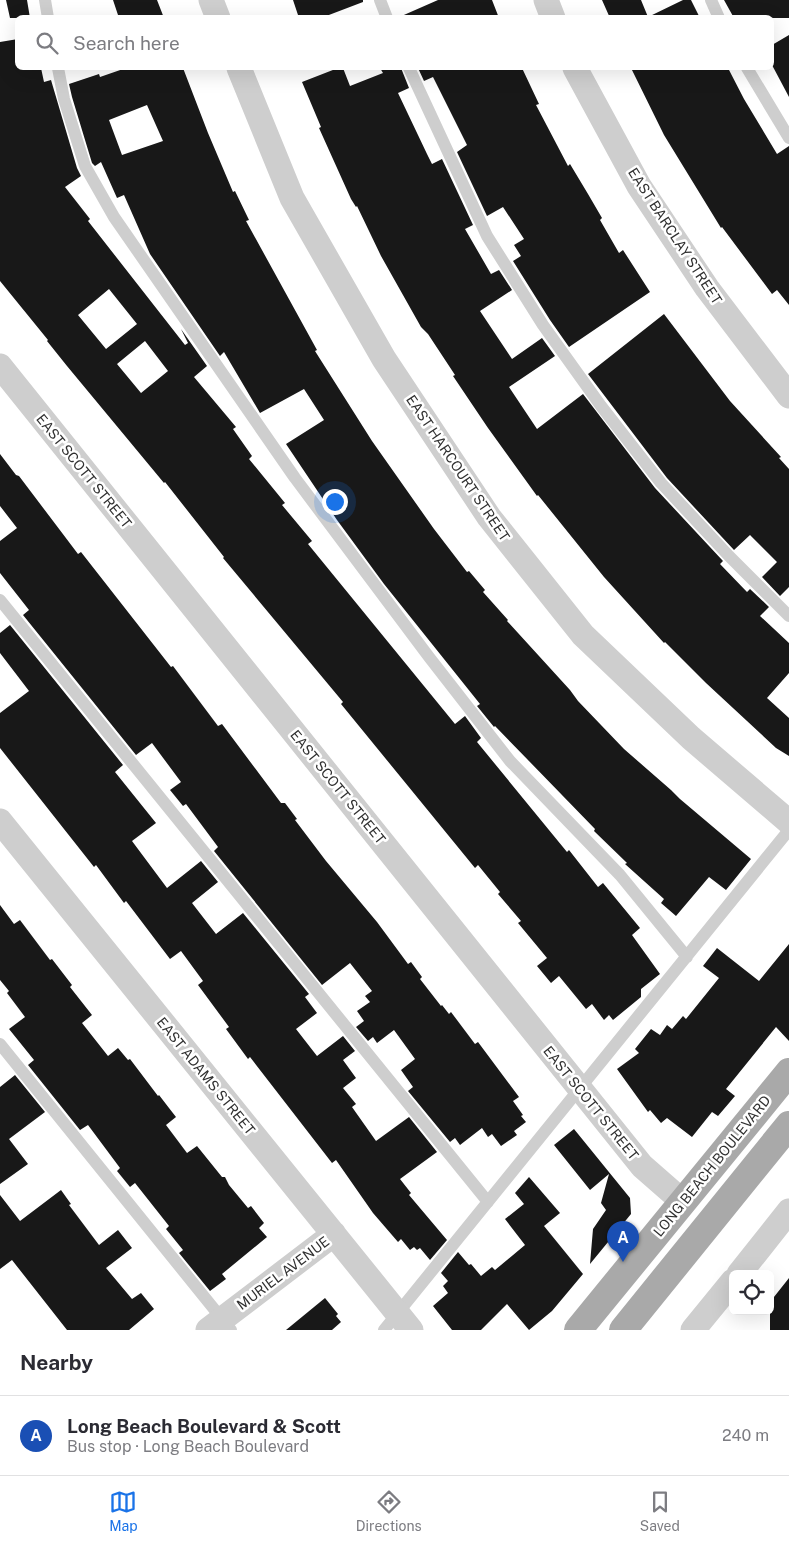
<!DOCTYPE html>
<meta charset="utf-8">
<style>
:root{--surface:#fff;--page:#f2f2f3;--text:#2b2b33;--muted:#7c7c81;--line:#e1e1e2;--accent:#1a73e8}
body{margin:0;font-family:"Public Sans",sans-serif;background:var(--page);color:var(--text)}
.controls{position:absolute;right:15px;bottom:15px;display:grid;overflow:hidden;border-radius:8px;box-shadow:0 5px 20px #0002}
.controls button{width:45px;height:45px;display:grid;place-items:center;padding:0;border:0;border-bottom:1px solid var(--line);background:var(--surface);color:var(--text);font:25px sans-serif}
.you{position:absolute;left:334px;top:501px;width:18px;height:18px;margin:-12px;border:4px solid #fff;border-radius:50%;background:#1a73e8;box-shadow:0 0 0 8px #1a73e833}
.badge{display:grid;place-items:center;width:32px;height:32px;border-radius:50%;background:var(--accent);color:#fff;font-size:16px;font-weight:700}
.pin{position:absolute;translate:-50% -41px;filter:drop-shadow(0 1px 2px #0008)}
.pin::after{content:'';position:absolute;top:26px;width:18px;height:15px;background:inherit;clip-path:polygon(0 0,100% 0,50% 100%)}
.list{margin:0;padding:0;list-style:none}
h2{display:flex;justify-content:space-between;align-items:center;height:65px;margin:0;padding:0 20px;font-size:21px}
h2 small{font-size:16px;font-weight:400;color:var(--muted)}
.list li{display:grid;grid-template-columns:32px 1fr auto;gap:15px;align-items:center;box-sizing:border-box;height:80px;padding:0 20px;border-top:1px solid var(--line)}
.list b{display:block;font-size:19px;white-space:nowrap}
.list p{margin:0;font-size:16px;white-space:nowrap;color:var(--muted)}
.list em{font-size:16px;font-style:normal;color:var(--muted)}
.icon{flex:none;width:28px;height:28px;fill:none;stroke:currentColor;stroke-width:2;stroke-linecap:round;stroke-linejoin:round}
.map{position:relative;flex:none;width:789px;height:1330px;overflow:hidden}
.search{position:absolute;background:var(--surface);box-shadow:0 5px 20px #0002;left:15px;right:15px;top:15px;height:55px;display:flex;align-items:center;gap:12px;box-sizing:border-box;padding:0 18px;border-radius:8px;color:var(--muted);font-size:19px}
.sheet{height:145px;background:var(--surface)}
nav{display:flex;justify-content:space-around;align-items:center;box-sizing:border-box;height:70px;border-top:1px solid var(--line);background:var(--surface);font-size:14px;color:var(--muted)}
nav a{display:grid;justify-items:center;gap:2px}
nav .on{color:var(--accent)}
.map>svg:first-child{display:block}
</style>
<div class="map">
<svg width="789" height="1330" viewBox="0 0 789 1330">
<rect width="100%" height="100%" fill="#fff"/>
<path fill="#181818" fill-rule="evenodd" d="M 6,0 L 27,0 L 30,18 L 10,18 Z
M 113,0 L 157,0 L 164,18 L 119,18 Z
M 293,0 L 363,0 L 363,2 L 321,18 L 299,18 Z
M 438,0 L 492,0 L 499,18 L 397,18 Z
M 602,0 L 641,0 L 648,17 L 683,0 L 691,0 L 700,18 L 610,18 Z
M 724,0 L 789,0 L 789,18 L 734,18 Z
M 789,35 L 789,97 L 772,65 L 772,45 Z
M 18,39 L 18,68 L 41,68 L 44,82 L 51,80 L 77,168 L 81,176 L 65,187 L 90,219 L 88,221 L 185,345 L 188,343 L 181,329 L 207,366 L 194,377 L 236,427 L 233,429 L 252,456 L 249,459 L 285,503 L 282,505 L 312,541 L 308,544 L 455,724 L 465,716 L 481,738 L 477,742 L 567,852 L 569,850 L 598,887 L 603,883 L 640,928 L 632,935 L 660,974 L 641,989 L 641,997 L 613,1020 L 609,1015 L 604,1020 L 592,1004 L 586,1009 L 559,976 L 551,983 L 537,966 L 547,958 L 518,923 L 521,921 L 498,894 L 500,892 L 478,865 L 475,868 L 341,704 L 343,702 L 223,558 L 224,557 L 165,482 L 164,483 L 67,366 L 47,341 L 48,340 L 0,281 L 0,42 ZM 109,289 L 137,324 L 106,349 L 78,315 ZM 145,341 L 168,371 L 141,393 L 117,364 Z
M 126,68 L 183,68 L 208,133 L 233,192 L 235,191 L 249,220 L 246,221 L 317,350 L 315,351 L 372,441 L 434,529 L 467,572 L 469,571 L 485,590 L 483,592 L 508,620 L 507,621 L 570,690 L 578,701 L 624,749 L 671,790 L 680,799 L 751,859 L 726,890 L 709,877 L 676,916 L 661,903 L 664,899 L 625,864 L 627,863 L 594,831 L 595,829 L 495,726 L 494,727 L 477,706 L 480,704 L 384,584 L 337,520 L 286,444 L 324,420 L 304,389 L 260,413 L 224,352 L 220,356 L 150,254 L 124,195 L 117,198 L 101,162 L 95,166 L 92,163 L 72,97 L 69,84 L 99,74 L 100,77 ZM 147,105 L 163,141 L 122,155 L 109,120 Z
M 338,68 L 343,68 L 350,86 L 383,73 L 380,68 L 401,68 L 409,88 L 398,93 L 427,154 L 432,164 L 442,159 L 473,225 L 465,229 L 491,274 L 499,270 L 512,290 L 480,311 L 512,359 L 542,338 L 555,356 L 509,387 L 537,429 L 583,394 L 655,488 L 723,561 L 720,564 L 747,592 L 750,589 L 769,607 L 760,616 L 789,643 L 789,673 L 767,698 L 789,718 L 789,756 L 776,748 L 706,683 L 665,642 L 664,643 L 604,577 L 538,495 L 537,496 L 488,428 L 453,376 L 455,375 L 428,334 L 421,327 L 381,256 L 357,206 L 356,207 L 351,199 L 319,128 L 321,127 L 302,82 Z
M 418,68 L 522,68 L 539,104 L 536,105 L 568,166 L 570,164 L 588,194 L 602,218 L 600,220 L 619,253 L 623,250 L 650,292 L 569,347 L 550,320 L 513,261 L 521,256 L 514,245 L 524,239 L 503,207 L 487,216 L 457,152 L 467,145 L 433,77 L 424,81 Z
M 631,68 L 728,68 L 744,99 L 777,154 L 789,146 L 789,305 L 777,290 L 772,294 L 722,227 L 721,228 L 664,135 Z
M 664,314 L 730,401 L 781,457 L 779,458 L 789,469 L 789,587 L 780,596 L 762,577 L 777,562 L 750,535 L 734,550 L 667,478 L 588,374 Z
M 0,454 L 16,475 L 19,476 L 78,554 L 81,552 L 171,667 L 173,666 L 218,726 L 222,724 L 281,803 L 285,803 L 297,819 L 295,820 L 326,861 L 377,922 L 408,964 L 411,962 L 422,977 L 420,979 L 441,1006 L 442,1005 L 449,1014 L 451,1012 L 475,1044 L 478,1042 L 519,1097 L 513,1101 L 523,1115 L 521,1116 L 526,1122 L 514,1131 L 517,1135 L 501,1146 L 492,1134 L 488,1137 L 482,1128 L 460,1145 L 455,1138 L 450,1142 L 408,1091 L 413,1087 L 401,1070 L 415,1059 L 394,1030 L 377,1043 L 373,1037 L 368,1041 L 356,1027 L 364,1021 L 357,1011 L 370,1002 L 365,996 L 372,991 L 350,963 L 322,985 L 214,851 L 218,847 L 186,804 L 183,806 L 170,790 L 181,782 L 152,743 L 136,755 L 23,615 L 29,610 L 0,573 L 0,541 L 17,528 L 0,506 Z
M 10,625 L 123,765 L 115,772 L 156,823 L 132,841 L 167,888 L 201,861 L 218,882 L 192,903 L 216,934 L 243,913 L 309,994 L 305,997 L 317,1013 L 296,1029 L 317,1056 L 343,1036 L 355,1051 L 343,1060 L 356,1078 L 343,1088 L 356,1104 L 352,1107 L 376,1141 L 409,1117 L 437,1152 L 400,1179 L 411,1193 L 409,1195 L 447,1240 L 430,1260 L 420,1248 L 417,1250 L 414,1247 L 410,1250 L 401,1239 L 398,1242 L 373,1213 L 336,1160 L 332,1163 L 250,1057 L 248,1059 L 226,1029 L 229,1027 L 198,985 L 203,981 L 181,951 L 170,959 L 126,901 L 124,903 L 96,865 L 94,867 L 0,748 L 0,713 L 29,691 L 0,653 L 0,633 Z
M 0,905 L 14,924 L 20,920 L 50,960 L 52,959 L 72,985 L 70,987 L 92,1015 L 82,1023 L 108,1056 L 118,1048 L 128,1060 L 130,1059 L 158,1096 L 159,1095 L 169,1108 L 176,1117 L 166,1125 L 187,1153 L 197,1146 L 222,1177 L 225,1177 L 229,1185 L 248,1208 L 251,1206 L 264,1223 L 259,1228 L 267,1237 L 222,1274 L 226,1279 L 210,1291 L 179,1253 L 183,1250 L 166,1229 L 169,1226 L 135,1183 L 130,1187 L 117,1171 L 120,1168 L 88,1125 L 80,1130 L 28,1065 L 34,1060 L 9,1029 L 25,1017 L 7,993 L 9,991 L 0,980 Z
M 789,944 L 789,1041 L 776,1027 L 726,1089 L 735,1096 L 718,1116 L 712,1112 L 692,1137 L 667,1118 L 661,1123 L 650,1110 L 648,1112 L 617,1069 L 639,1053 L 635,1049 L 651,1029 L 660,1035 L 667,1025 L 672,1029 L 683,1016 L 686,1019 L 719,978 L 703,966 L 717,948 L 759,981 Z
M 15,1075 L 45,1112 L 9,1139 L 28,1164 L 0,1184 L 0,1087 Z
M 574,1129 L 630,1198 L 631,1214 L 590,1264 L 593,1229 L 606,1210 L 601,1203 L 609,1174 L 590,1190 L 554,1145 Z
M 529,1177 L 560,1213 L 544,1226 L 583,1274 L 552,1311 L 529,1330 L 507,1304 L 481,1330 L 452,1330 L 433,1306 L 448,1293 L 443,1286 L 448,1281 L 441,1273 L 458,1252 L 469,1265 L 471,1264 L 481,1276 L 492,1267 L 495,1270 L 525,1245 L 505,1219 L 524,1204 L 515,1193 Z
M 61,1190 L 71,1204 L 69,1205 L 99,1245 L 118,1230 L 132,1248 L 106,1268 L 132,1299 L 141,1293 L 154,1309 L 129,1330 L 67,1330 L 12,1260 L 0,1269 L 0,1195 L 20,1221 Z
M 789,1278 L 789,1330 L 770,1330 L 770,1302 Z
M 325,1298 L 338,1314 L 336,1316 L 341,1322 L 332,1330 L 286,1330 Z"/>
<g fill="none" stroke-linecap="round" stroke-linejoin="round">
<path stroke="#cecece" stroke-width="12" d="M 45,0 L 48,18
M 380,0 L 387,18
M 711,0 L 719,18
M 58,68 L 64,99 L 85,166 L 114,217 L 295,478 L 429,657 L 510,761 L 620,875 L 687,957
M 409,68 L 487,236 L 543,325 L 601,406 L 661,483 L 729,556 L 789,616
M 747,68 L 789,138
M 0,600 L 488,1202
M 0,1044 L 231,1330
M 384,1330 L 789,830"/>
<path stroke="#cecece" stroke-width="25" d="M 211,0 L 218,18
M 546,0 L 553,18
M 239,68 L 292,198 L 384,359 L 489,517 L 583,635 L 691,738 L 789,822
M 575,68 L 639,186 L 707,288 L 789,396
M 0,366 L 642,1166 L 682,1201
M 0,821 L 411,1330
M 739,1274 L 789,1211
M 208,1330 L 334,1234
M 693,1330 L 733,1281"/>
<path stroke="#a9a9a9" stroke-width="28" d="M 578,1330 L 789,1072
M 623,1330 L 789,1125"/>
</g>
<g text-anchor="middle" stroke-width="5" stroke-linejoin="round" paint-order="stroke">
<g font-size="14" fill="#313131" stroke="#fff">
<text transform="translate(675 236) rotate(57)" y="5">EAST BARCLAY STREET</text>
<text transform="translate(458 468) rotate(56)" y="5">EAST HARCOURT STREET</text>
<text transform="translate(84 471) rotate(51)" y="5">EAST SCOTT STREET</text>
<text transform="translate(338 787) rotate(51)" y="5">EAST SCOTT STREET</text>
<text transform="translate(206 1076) rotate(51)" y="5">EAST ADAMS STREET</text>
<text transform="translate(591 1103) rotate(51)" y="5">EAST SCOTT STREET</text>
<text transform="translate(712 1166) rotate(-51)" y="5">LONG BEACH BOULEVARD</text>
<text transform="translate(283 1273) rotate(-37)" y="5">MURIEL AVENUE</text>
</g>
</g>
</svg>
<div class="controls">
<button><svg class="icon" aria-label="locate" viewBox="0 0 24 24"><circle cx="12" cy="12" r="6"/><path d="M12 2v4M12 18v4M2 12h4M18 12h4"/></svg></button>
</div>
<div class="you"></div>
<div class="pin badge" style="left:623px;top:1262px;background:#1a4fb4">A</div>
<div class="search"><svg class="icon" aria-label="search" viewBox="0 0 24 24"><circle cx="10" cy="10" r="6"/><path d="M15 15l6 6"/></svg>Search here</div>
</div>
<section class="sheet">
<h2>Nearby<small></small></h2>
<ul class="list">
<li><span class="badge" style="background:#1a4fb4">A</span><div><b>Long Beach Boulevard &amp; Scott</b><p>Bus stop · Long Beach Boulevard</p></div><em>240 m</em></li>
</ul>
</section>
<nav>
<a class="on"><svg class="icon" aria-label="map" viewBox="0 0 24 24"><path d="M3 6l6-2 6 2 6-2v14l-6 2-6-2-6 2zM9 4v14M15 6v14"/></svg>Map</a>
<a><svg class="icon" aria-label="directions" viewBox="0 0 24 24"><path d="M12 3l9 9-9 9-9-9zM9 14v-3h6M13 9l2 2-2 2"/></svg>Directions</a>
<a><svg class="icon" aria-label="saved" viewBox="0 0 24 24"><path d="M7 4h10v16l-5-4-5 4z"/></svg>Saved</a>
</nav>
